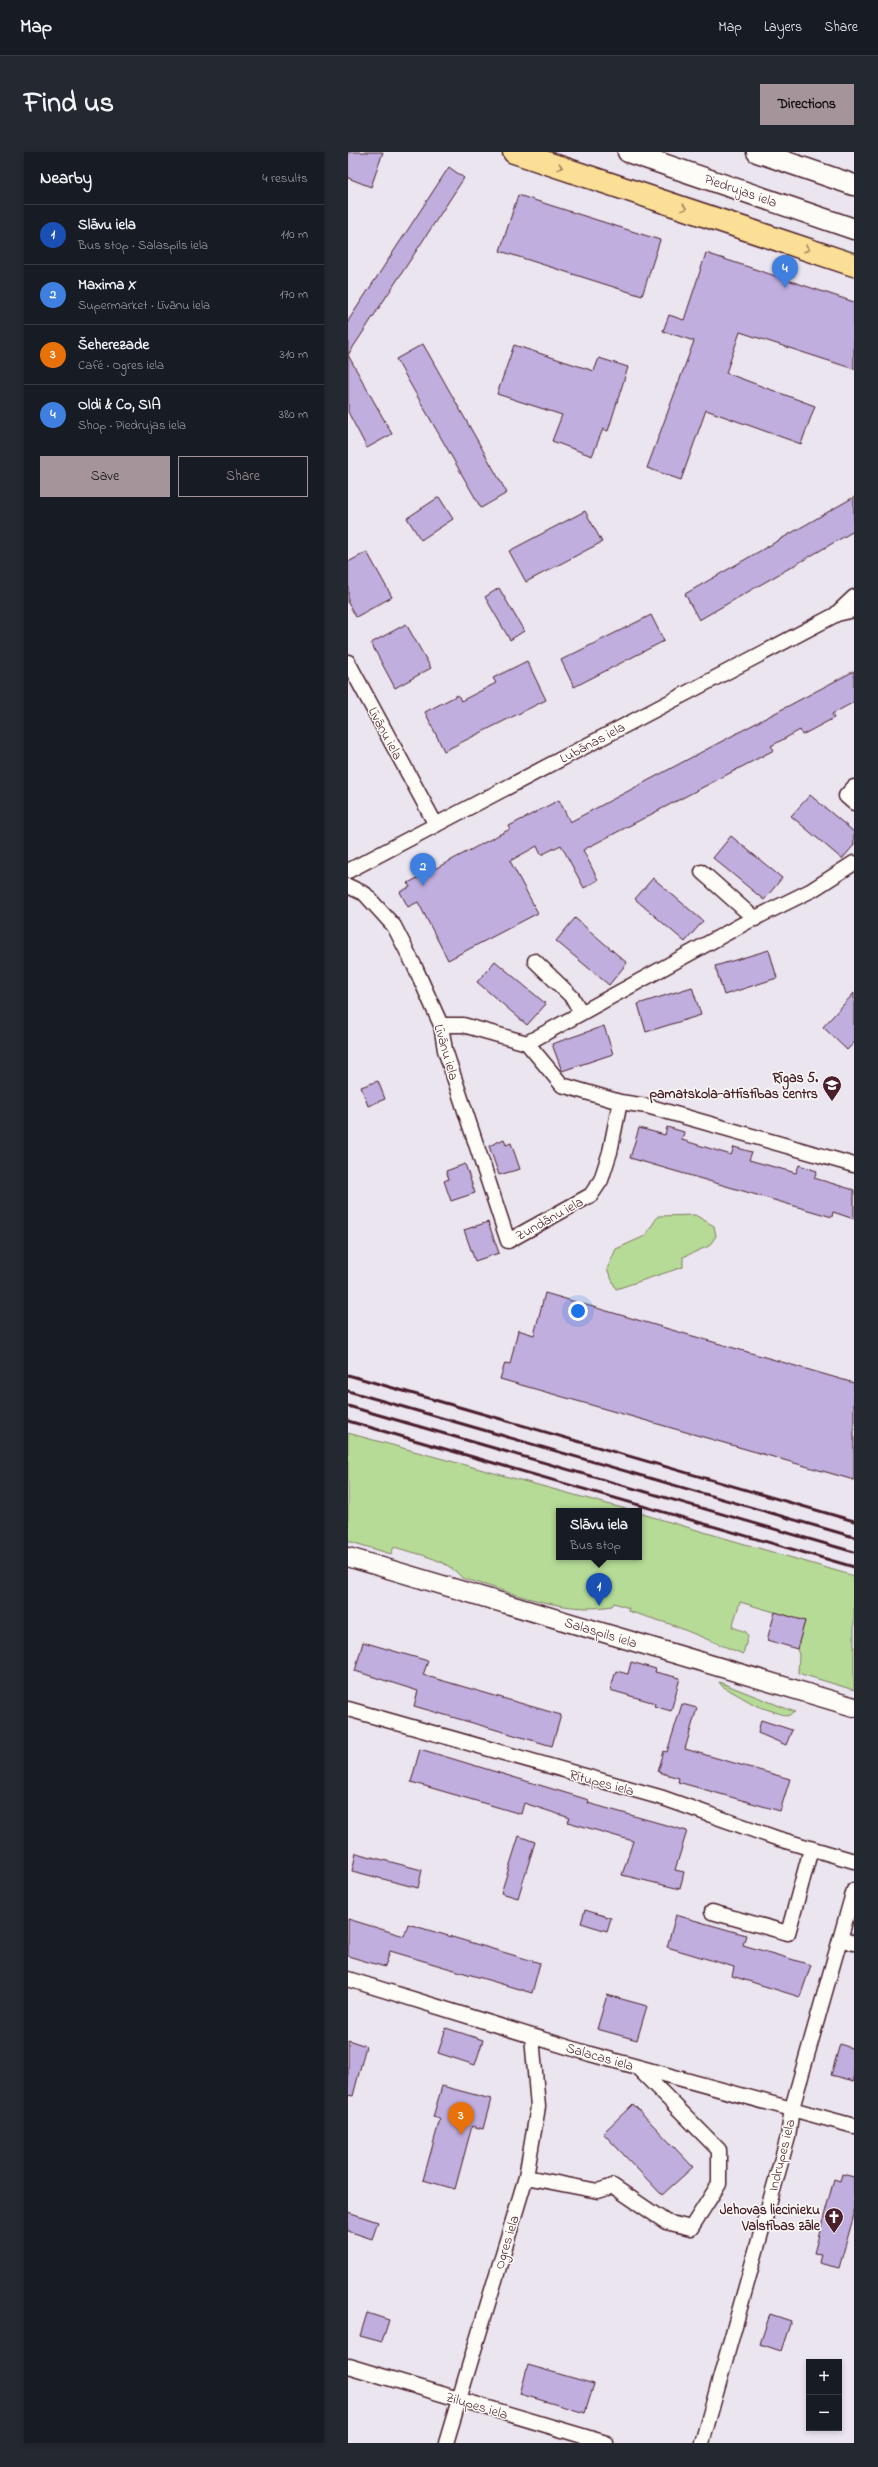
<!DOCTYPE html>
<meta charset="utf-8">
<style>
:root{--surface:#171b24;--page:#242831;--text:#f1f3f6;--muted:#9ea1a6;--line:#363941;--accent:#a6949b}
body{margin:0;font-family:"Indie Flower",sans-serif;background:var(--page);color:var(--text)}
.controls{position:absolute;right:12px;bottom:12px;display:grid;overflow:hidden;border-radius:0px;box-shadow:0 2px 6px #0003}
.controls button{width:36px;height:36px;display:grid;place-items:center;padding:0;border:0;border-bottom:1px solid var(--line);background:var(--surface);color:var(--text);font:20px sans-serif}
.you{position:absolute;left:230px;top:1159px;width:14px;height:14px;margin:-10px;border:3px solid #fff;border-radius:50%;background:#1a73e8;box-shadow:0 0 0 6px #1a73e833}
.badge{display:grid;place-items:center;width:26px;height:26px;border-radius:50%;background:var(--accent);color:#fff;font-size:13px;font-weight:700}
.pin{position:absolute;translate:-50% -33px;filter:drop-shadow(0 1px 2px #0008)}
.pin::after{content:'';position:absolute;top:21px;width:14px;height:12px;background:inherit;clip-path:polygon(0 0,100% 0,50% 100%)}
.popup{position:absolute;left:208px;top:1356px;width:86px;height:52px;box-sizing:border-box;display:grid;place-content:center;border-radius:0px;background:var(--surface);filter:drop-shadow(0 1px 3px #0005);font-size:13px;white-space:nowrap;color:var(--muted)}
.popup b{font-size:15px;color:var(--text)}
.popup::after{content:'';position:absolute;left:50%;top:100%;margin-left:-8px;border:8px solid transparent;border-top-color:var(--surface)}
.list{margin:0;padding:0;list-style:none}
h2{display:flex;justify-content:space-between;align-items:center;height:52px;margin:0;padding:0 16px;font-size:17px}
h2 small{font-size:13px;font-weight:400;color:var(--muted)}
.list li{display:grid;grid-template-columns:26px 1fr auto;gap:12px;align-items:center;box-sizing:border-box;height:60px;padding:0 16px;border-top:1px solid var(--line)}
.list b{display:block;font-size:15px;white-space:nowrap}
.list p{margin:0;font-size:13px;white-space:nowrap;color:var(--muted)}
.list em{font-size:13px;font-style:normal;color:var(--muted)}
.actions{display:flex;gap:8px;padding:12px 16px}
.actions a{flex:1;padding:9px 0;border:1px solid var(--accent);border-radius:0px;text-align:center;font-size:14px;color:var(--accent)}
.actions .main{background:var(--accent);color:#111}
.map{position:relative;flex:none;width:506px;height:2291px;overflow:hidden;border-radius:0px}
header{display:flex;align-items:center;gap:24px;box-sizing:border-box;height:56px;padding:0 20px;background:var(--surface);border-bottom:1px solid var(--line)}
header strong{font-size:19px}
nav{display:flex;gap:22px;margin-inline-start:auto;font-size:14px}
.intro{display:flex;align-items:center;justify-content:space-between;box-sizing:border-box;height:96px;padding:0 24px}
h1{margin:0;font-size:28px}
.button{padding:10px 18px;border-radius:0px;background:var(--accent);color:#111;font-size:14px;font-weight:700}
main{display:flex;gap:24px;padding:0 24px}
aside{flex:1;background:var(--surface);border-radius:0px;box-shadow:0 2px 6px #0003}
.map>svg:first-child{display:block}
</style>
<header>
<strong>Map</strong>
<nav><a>Map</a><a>Layers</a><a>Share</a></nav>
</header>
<div class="intro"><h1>Find us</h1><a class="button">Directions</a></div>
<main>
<aside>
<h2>Nearby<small>4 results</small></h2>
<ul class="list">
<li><span class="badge" style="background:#1a4fb4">1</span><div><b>Slāvu iela</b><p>Bus stop · Salaspils iela</p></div><em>110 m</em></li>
<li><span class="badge" style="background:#3f7fe0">2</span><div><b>Maxima X</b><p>Supermarket · Līvānu iela</p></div><em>170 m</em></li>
<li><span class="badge" style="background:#e8710a">3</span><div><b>Šeherezade</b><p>Café · Ogres iela</p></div><em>310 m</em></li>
<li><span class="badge" style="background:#3f7fe0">4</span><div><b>Oldi &amp; Co, SIA</b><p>Shop · Piedrujas iela</p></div><em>380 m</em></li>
</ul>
<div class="actions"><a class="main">Save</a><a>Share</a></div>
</aside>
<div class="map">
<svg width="506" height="2291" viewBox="0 0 506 2291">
<rect width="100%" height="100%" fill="#ebe5f0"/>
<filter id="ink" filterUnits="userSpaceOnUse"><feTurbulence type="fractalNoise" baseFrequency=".025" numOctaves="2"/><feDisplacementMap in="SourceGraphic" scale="8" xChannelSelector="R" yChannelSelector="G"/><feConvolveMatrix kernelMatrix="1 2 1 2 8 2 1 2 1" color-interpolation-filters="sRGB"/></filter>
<g filter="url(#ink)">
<path fill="#b5db97" stroke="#807d61" d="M 347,1063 L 366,1074 L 368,1084 L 361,1094 L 335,1105 L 335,1115 L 268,1137 L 259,1117 L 268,1097 L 297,1084 L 310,1064 Z
M 0,1281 L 285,1359 L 211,1359 L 211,1405 L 291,1405 L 291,1361 L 506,1424 L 506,1538 L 450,1521 L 451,1503 L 449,1497 L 457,1469 L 392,1450 L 384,1475 L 398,1480 L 400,1484 L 395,1502 L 322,1472 L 280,1459 L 281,1456 L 266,1451 L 264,1454 C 215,1463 160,1439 114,1426 C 98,1406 68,1402 46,1395 L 43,1402 L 0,1389 Z
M 371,1530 L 447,1560 L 439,1564 L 409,1554 L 374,1534 Z"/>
<path fill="#c0aede" stroke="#4a1f2b" d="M 0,0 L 35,0 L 23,35 L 0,26 Z
M 101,15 L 116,26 L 0,203 L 44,282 L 19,296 L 0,260 L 0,169 Z
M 170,43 L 312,88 L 294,144 L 152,99 Z
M 358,101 L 506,150 L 506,217 L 392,180 L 378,221 L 467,254 L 453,292 L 358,258 L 333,328 L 299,316 L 346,189 L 315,179 L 321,163 L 336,168 Z
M 75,192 L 159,341 L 133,356 L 48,207 Z
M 166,193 L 246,219 L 251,206 L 280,215 L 260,279 L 255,277 L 244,304 L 204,289 L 214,263 L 149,242 Z
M 91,345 L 105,367 L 73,388 L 59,366 Z
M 506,345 L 506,379 L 351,468 L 337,442 Z
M 237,359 L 254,390 L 178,430 L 161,399 Z
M 19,400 L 44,445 L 8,465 L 0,451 L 0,410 Z
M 151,436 L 176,479 L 162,488 L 137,445 Z
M 303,463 L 316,489 L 226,535 L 213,508 Z
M 58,472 L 83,516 L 47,536 L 23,491 Z
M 179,509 L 198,548 L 96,599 L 77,560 L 110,543 L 113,549 L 148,531 L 145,526 Z
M 506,519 L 506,550 L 484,562 L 486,566 L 454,583 L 452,578 L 423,594 L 426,598 L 235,698 L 250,728 L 236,736 L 213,693 L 193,703 L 189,694 L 162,709 L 190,761 L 100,808 L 70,750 L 60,755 L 52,740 L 62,735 L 60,731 L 162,677 L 161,674 L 211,648 L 222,670 Z
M 462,643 L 506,680 L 506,693 L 494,707 L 443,664 Z
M 383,684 L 434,726 L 416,748 L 365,706 Z
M 305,726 L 355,769 L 337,790 L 287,747 Z
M 227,766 L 279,811 L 261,833 L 208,789 Z
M 421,798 L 429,826 L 376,843 L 367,814 Z
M 147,809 L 198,852 L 179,873 L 129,830 Z
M 344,835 L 353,863 L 298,880 L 290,852 Z
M 506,841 L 506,891 L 499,898 L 475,875 Z
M 256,874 L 265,902 L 214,919 L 204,892 Z
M 30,929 L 37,947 L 20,954 L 13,935 Z
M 319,975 L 336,980 L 334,988 L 383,1003 L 386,995 L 404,1000 L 401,1008 L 448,1021 L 451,1013 L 469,1019 L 466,1026 L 506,1038 L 506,1067 L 485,1060 L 484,1065 L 282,1006 L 291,976 L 317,983 Z
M 156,987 L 158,993 L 163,991 L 172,1017 L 151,1023 L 141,994 Z
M 117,1012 L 127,1041 L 103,1049 L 96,1029 L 101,1027 L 98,1019 Z
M 140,1070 L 151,1101 L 127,1109 L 116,1078 Z
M 197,1141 L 506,1231 L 506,1328 L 152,1227 L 157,1211 L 162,1212 L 170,1178 L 186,1183 Z
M 427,1460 L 457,1469 L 449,1497 L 419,1488 Z
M 15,1490 L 80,1509 L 75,1523 L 213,1563 L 204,1594 L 66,1554 L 70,1539 L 7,1519 Z
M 283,1510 L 308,1517 L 307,1520 L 332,1526 L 323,1559 L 306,1554 L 307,1551 L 262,1538 L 268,1519 L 280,1522 Z
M 334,1552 L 349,1556 L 337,1597 L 442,1627 L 432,1659 L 330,1630 L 331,1626 L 310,1620 L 316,1599 L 319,1600 Z
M 413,1568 L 444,1578 L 438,1593 L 410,1581 Z
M 72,1597 L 241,1648 L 240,1651 L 339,1679 L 327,1718 L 336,1720 L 332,1737 L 274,1723 L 285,1689 L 220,1670 L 222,1666 L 176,1651 L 173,1662 L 63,1630 Z
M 171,1684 L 187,1690 L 170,1746 L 153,1741 Z
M 8,1701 L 74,1718 L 70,1736 L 4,1719 Z
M 237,1758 L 263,1766 L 259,1779 L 233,1771 Z
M 328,1763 L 398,1783 L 395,1793 L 463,1813 L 452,1845 L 384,1824 L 386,1815 L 319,1795 Z
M 0,1767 L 56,1784 L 60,1772 L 192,1811 L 184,1841 L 42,1799 L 37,1815 L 0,1804 Z
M 259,1843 L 299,1854 L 289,1888 L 249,1877 Z
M 98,1876 L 135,1888 L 127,1913 L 90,1901 Z
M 0,1888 L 18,1894 L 5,1944 L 0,1943 Z
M 492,1892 L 506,1897 L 506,1929 L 483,1923 Z
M 94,1934 L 143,1947 L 135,1977 L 124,1974 L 107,2037 L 75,2028 L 92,1967 L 85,1965 Z
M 285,1952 L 345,2015 L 314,2043 L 255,1981 Z
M 494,2022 L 506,2025 L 506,2063 L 491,2116 L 471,2111 L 473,2102 L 466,2101 L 486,2027 L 492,2029 Z
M 0,2060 L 30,2070 L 24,2087 L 0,2079 Z
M 19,2161 L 41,2168 L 34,2190 L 12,2184 Z
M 422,2162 L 443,2169 L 433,2199 L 412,2192 Z
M 180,2213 L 246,2232 L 237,2261 L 172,2242 Z"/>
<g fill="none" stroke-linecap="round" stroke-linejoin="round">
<defs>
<path id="minor" d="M 489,461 L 506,445
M 0,510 L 88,673
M 506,635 L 498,644 L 506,651
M 0,719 L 489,462 L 506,458
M 354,720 L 407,767
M 0,734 L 17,742 L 46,774 L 67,815 L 93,873 L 97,898 L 160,1089 L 243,1043 L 253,1028 L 262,1000 L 272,950
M 187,809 L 224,845 L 233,860
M 93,873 L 115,873 L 179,891 L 214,933 L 272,950 L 299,954 L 506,1013
M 179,891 L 395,772 L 464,738 L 506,711
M 0,1557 L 315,1646 L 431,1687 L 506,1709
M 364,1760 L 440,1781 L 463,1697
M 492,1787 L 506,1791
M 0,1827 L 242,1902 L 506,1974
M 178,2025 L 250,2039 L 265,2034 L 318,2070 L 343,2076 L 371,2032 L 371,1998 L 289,1915
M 0,2214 L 258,2291
M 98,2291 L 178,2025 L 190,1955 L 184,1885
M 354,2291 L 440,1985 L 444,1956 L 506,1738"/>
<path id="tertiary" d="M 0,1405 L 506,1555"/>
<path id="secondary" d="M 280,0 L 506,77
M 409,0 L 506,33"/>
<path id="primary" d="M 166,0 L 506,113"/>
</defs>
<use href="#minor" stroke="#4a1f2b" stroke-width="17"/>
<use href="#tertiary" stroke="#4a1f2b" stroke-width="21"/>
<use href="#secondary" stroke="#4a1f2b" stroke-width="23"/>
<use href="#primary" stroke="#4a1f2b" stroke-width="25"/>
<use href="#minor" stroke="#fdfcf7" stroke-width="14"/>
<use href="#tertiary" stroke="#fdfcf7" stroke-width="18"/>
<use href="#secondary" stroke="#fdfcf7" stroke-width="20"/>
<use href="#primary" stroke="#fbdf96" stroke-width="22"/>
<path stroke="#4a1f2b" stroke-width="3" d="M 0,1223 L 506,1369
M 0,1239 L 506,1385
M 0,1254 L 506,1400
M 0,1269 L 506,1415"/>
</g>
<defs><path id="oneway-chevron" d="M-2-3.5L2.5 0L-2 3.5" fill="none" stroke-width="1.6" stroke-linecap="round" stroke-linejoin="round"/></defs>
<g stroke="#a27f60">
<use href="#oneway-chevron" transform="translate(212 15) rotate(18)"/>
<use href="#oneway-chevron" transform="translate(336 56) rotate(18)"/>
<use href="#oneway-chevron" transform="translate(459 97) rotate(19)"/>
</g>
</g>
<defs>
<symbol id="school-pin" viewBox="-11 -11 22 30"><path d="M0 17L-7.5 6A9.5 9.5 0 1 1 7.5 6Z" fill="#4a1f2b" stroke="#fdfcf7"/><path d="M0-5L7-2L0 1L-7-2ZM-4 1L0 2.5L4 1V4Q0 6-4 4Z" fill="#fff"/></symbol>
<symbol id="church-pin" viewBox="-11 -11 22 30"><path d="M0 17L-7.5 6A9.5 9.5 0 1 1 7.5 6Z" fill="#4a1f2b" stroke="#fdfcf7"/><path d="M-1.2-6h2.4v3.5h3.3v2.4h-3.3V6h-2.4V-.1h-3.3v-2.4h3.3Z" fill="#fff"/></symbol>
</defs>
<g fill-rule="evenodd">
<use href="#school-pin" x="473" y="922" width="22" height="30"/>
<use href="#church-pin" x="475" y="2054" width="22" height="30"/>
</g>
<g text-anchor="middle" stroke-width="3" stroke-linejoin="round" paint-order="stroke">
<g font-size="14" fill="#4a1f2b" stroke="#fdfcf7">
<text transform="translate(393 38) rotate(19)" y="5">Piedrujas iela</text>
<text transform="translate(38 581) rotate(62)" y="5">Līvānu iela</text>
<text transform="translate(244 590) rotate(-28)" y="5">Lubānas iela</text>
<text transform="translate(99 900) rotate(74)" y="5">Līvānu iela</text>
<text transform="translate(201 1066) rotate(-29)" y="5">Zundānu iela</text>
<text transform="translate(253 1480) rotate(17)" y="5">Salaspils iela</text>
<text transform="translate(254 1630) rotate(15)" y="5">Rītupes iela</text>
<text transform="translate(252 1904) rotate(16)" y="5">Salacas iela</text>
<text transform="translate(433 2003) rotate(-76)" y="5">Indrupes iela</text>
<text transform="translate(158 2090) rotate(-73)" y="5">Ogres iela</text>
<text transform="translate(129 2253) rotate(17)" y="5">Zilupes iela</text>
</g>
<g font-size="14" font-weight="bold" fill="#4a1f2b" stroke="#fdfcf7" text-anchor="end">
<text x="470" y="930">Rīgas 5.<tspan x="470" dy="16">pamatskola-attīstības centrs</tspan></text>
<text x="472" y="2062">Jehovas liecinieku<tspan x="472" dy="16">Valstības zāle</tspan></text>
</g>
</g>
</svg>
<div class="controls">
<button>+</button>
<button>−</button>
</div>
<div class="you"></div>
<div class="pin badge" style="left:251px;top:1454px;background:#1a4fb4">1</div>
<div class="popup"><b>Slāvu iela</b>Bus stop</div>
<div class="pin badge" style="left:75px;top:734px;background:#3f7fe0">2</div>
<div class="pin badge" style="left:113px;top:1983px;background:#e8710a">3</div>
<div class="pin badge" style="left:437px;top:136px;background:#3f7fe0">4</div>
</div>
</main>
